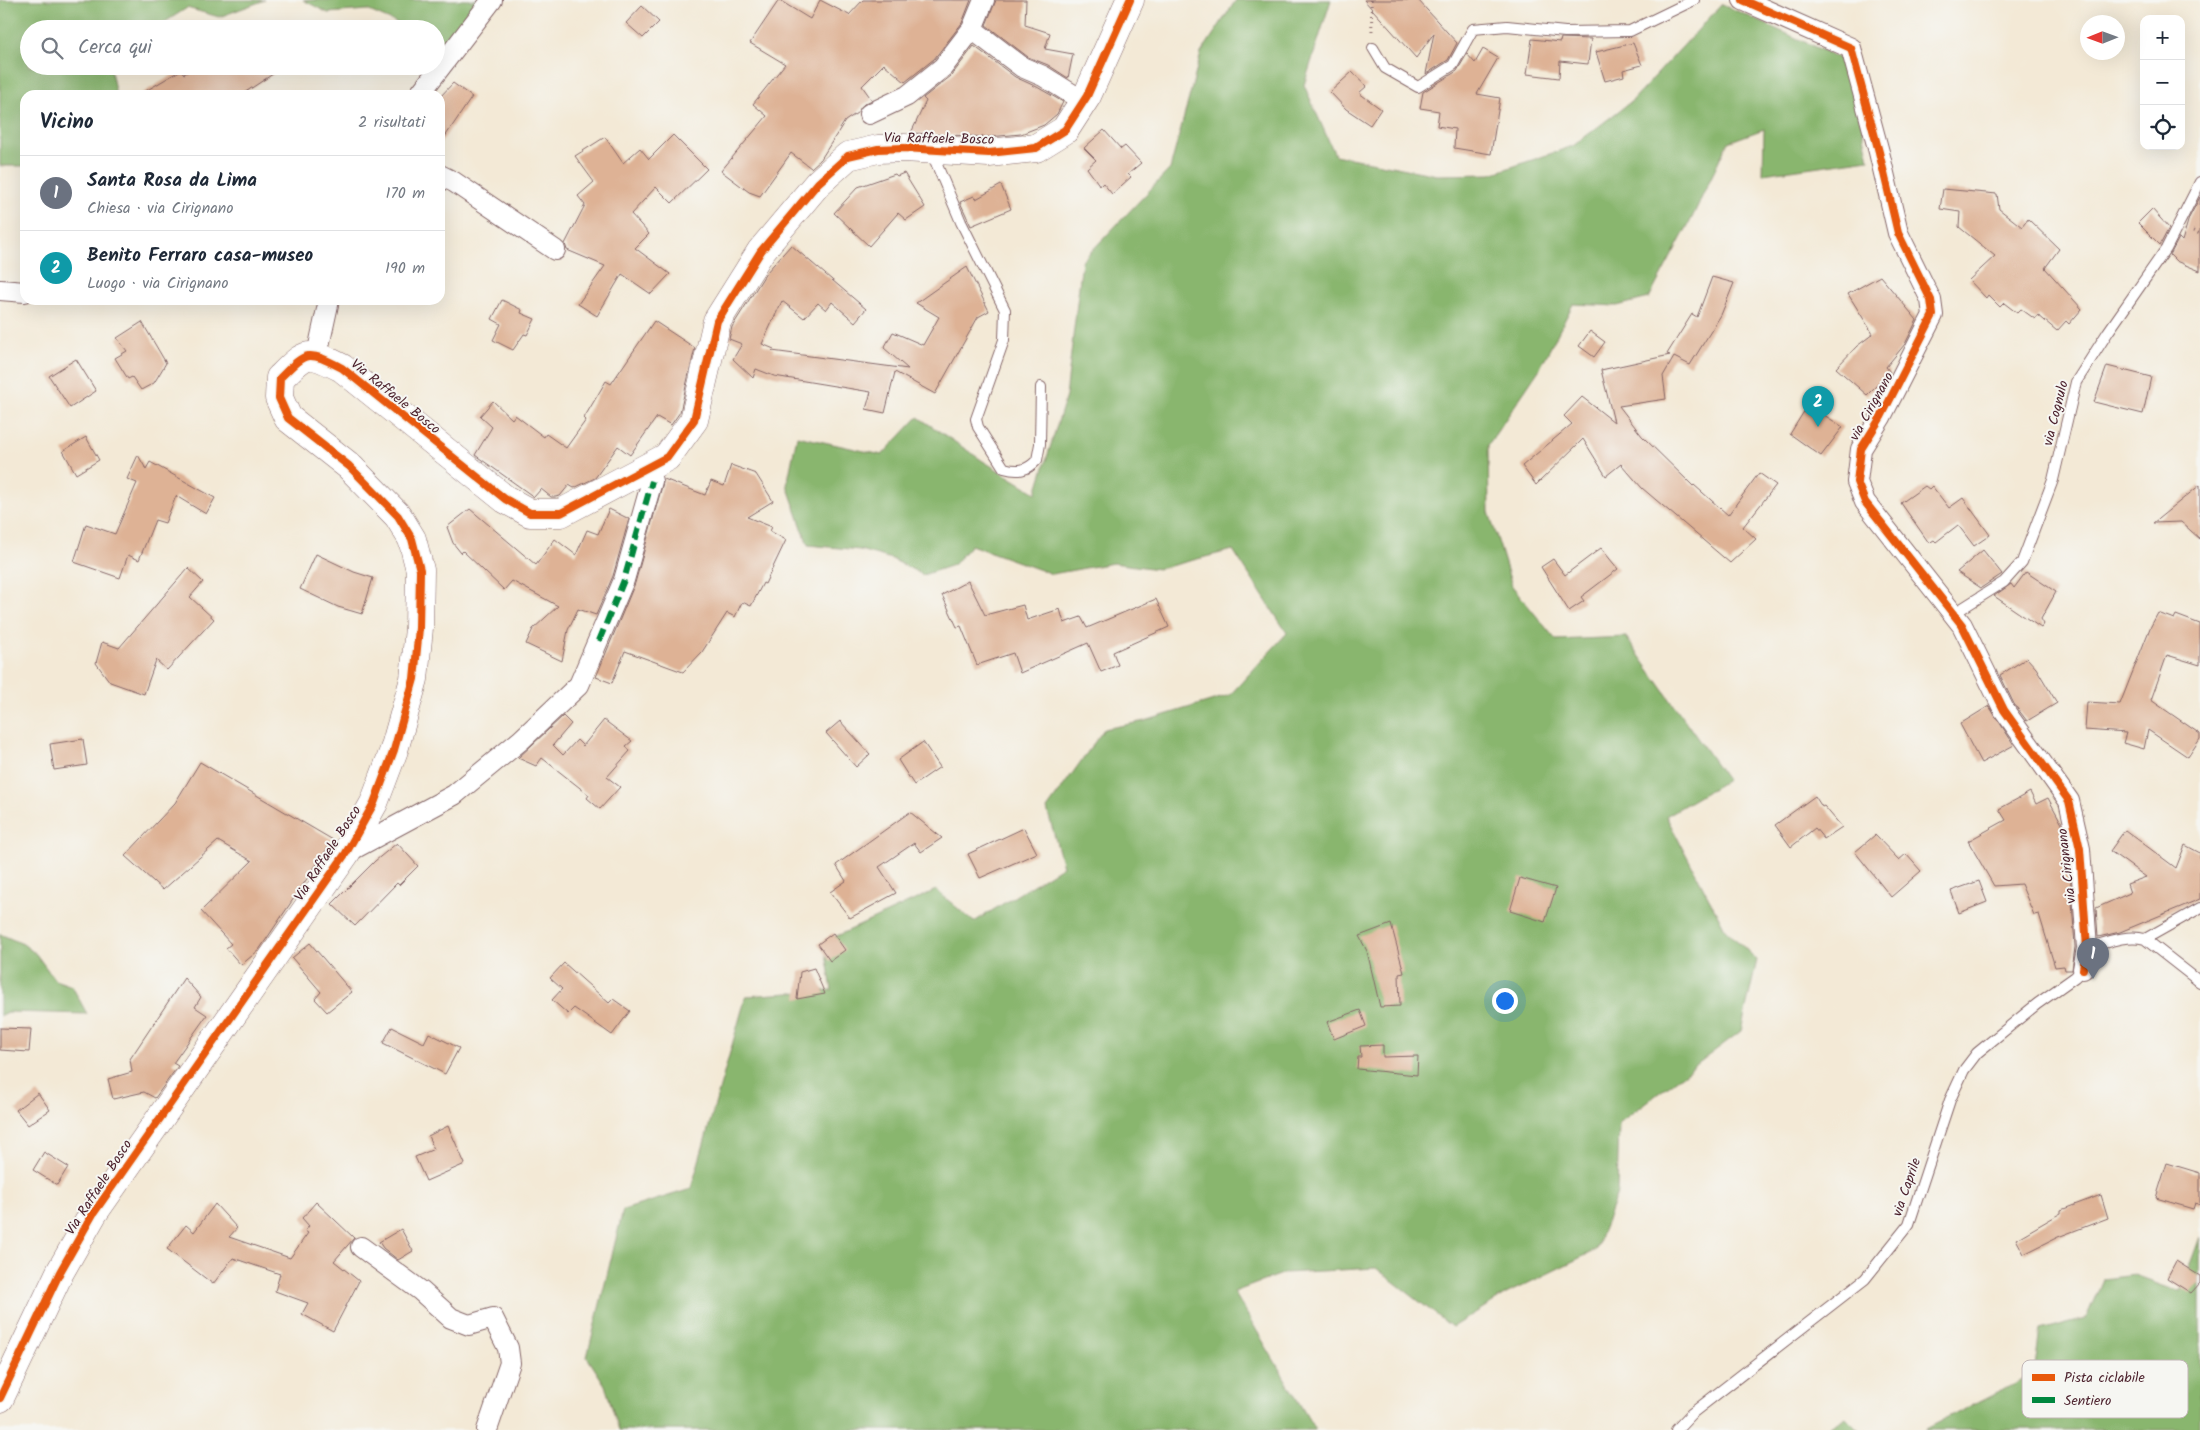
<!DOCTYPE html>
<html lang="it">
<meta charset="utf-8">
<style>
:root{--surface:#fff;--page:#f6f6f7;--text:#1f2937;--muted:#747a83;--line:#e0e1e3;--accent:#111827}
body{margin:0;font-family:Kalam,sans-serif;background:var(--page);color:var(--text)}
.controls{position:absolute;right:15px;top:15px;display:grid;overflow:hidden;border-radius:10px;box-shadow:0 5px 20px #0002}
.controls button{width:45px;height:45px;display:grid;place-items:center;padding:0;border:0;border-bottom:1px solid var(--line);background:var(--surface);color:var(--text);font:25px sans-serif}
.compass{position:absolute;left:2080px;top:15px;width:45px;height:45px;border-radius:50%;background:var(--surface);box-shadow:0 5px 20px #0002;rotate:269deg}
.you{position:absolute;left:1504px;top:1000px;width:18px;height:18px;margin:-12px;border:4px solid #fff;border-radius:50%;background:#1a73e8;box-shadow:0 0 0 8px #1a73e833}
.badge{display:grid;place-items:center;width:32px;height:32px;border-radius:50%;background:var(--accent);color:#fff;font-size:16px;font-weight:700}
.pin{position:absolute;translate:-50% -41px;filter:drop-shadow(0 1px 2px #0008)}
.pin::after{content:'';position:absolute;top:26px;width:18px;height:15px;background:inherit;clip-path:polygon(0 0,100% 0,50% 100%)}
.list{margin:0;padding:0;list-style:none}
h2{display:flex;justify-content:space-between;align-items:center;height:65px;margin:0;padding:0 20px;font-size:21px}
h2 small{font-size:16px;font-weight:400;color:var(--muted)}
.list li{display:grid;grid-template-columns:32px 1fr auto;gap:15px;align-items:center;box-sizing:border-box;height:75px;padding:0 20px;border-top:1px solid var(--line)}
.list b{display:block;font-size:19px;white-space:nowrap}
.list p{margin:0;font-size:16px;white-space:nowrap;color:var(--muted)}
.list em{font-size:16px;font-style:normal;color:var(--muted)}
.icon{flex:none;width:28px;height:28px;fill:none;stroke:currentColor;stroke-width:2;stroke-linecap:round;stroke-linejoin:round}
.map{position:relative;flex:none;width:2200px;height:1430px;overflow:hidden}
.search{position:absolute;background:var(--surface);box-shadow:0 5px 20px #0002;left:20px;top:20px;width:425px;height:55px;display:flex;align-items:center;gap:12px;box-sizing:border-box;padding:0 18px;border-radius:28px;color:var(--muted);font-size:19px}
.panel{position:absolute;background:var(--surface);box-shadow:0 5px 20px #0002;left:20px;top:90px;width:425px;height:215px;border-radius:15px}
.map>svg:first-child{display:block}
</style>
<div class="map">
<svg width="2200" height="1430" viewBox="0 0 2200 1430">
<rect width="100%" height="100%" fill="#f6f6f2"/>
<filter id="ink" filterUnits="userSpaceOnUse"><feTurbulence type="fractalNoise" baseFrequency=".02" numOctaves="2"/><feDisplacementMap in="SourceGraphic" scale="10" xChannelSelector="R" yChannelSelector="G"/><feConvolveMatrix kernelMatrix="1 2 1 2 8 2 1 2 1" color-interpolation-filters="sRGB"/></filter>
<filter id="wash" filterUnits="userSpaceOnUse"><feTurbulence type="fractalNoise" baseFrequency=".0096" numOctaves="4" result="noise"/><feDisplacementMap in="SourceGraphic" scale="20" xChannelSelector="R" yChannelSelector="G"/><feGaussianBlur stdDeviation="1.12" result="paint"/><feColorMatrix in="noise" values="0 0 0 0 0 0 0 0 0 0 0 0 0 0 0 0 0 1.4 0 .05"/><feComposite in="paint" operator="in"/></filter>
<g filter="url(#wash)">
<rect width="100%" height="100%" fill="#f3e9d6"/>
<path fill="#89b66e" stroke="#6a6a4c" d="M 0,0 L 265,0 L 219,17 L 187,8 L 154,29 L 29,29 L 29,66 L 110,66 L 116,95 L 25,95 L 25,166 L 0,166 Z
M 303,0 L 486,0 L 450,46 L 436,40 L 436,29 L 411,29 L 367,10 L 328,13 Z
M 1236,0 L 1331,0 L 1304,85 L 1335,155 L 1437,175 L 1491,174 L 1573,146 L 1633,100 L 1722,4 L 1848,62 L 1869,159 L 1763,174 L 1764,129 L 1728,142 L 1692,218 L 1649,298 L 1617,306 L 1573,304 L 1539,370 L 1488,445 L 1489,512 L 1512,586 L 1556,640 L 1626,637 L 1727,780 L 1666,816 L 1725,929 L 1757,960 L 1741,1031 L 1619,1123 L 1617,1193 L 1596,1250 L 1506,1294 L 1452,1327 L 1376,1268 L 1285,1273 L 1234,1292 L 1315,1430 L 619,1430 L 605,1385 L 587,1357 L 623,1210 L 691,1189 L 746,996 L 832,990 L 824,942 L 936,890 L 974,922 L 1063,866 L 1047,809 L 1104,729 L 1145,721 L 1230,695 L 1287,633 L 1233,550 L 1158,569 L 1113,563 L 1052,574 L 971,545 L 953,565 L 923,575 L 892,559 L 860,550 L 808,545 L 787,485 L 797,436 L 882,455 L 918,417 L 983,461 L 1036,493 L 1066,396 L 1082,261 L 1170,169 L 1201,53 Z
M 0,934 L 23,944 L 36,954 L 55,980 L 72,986 L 87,1014 L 8,1012 L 0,1016 Z
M 2200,1237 L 2200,1430 L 1924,1430 L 2034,1374 L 2040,1330 L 2086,1318 L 2103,1279 L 2135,1275 L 2180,1291 Z
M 1846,1417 L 1859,1430 L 1825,1430 Z"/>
<g id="blocks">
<path fill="#deb295" d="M 779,0 L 810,19 L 820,0 L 849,15 L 863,0 L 971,0 L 962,23 L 934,59 L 905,82 L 884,64 L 862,86 L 872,100 L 864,104 L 857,113 L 845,121 L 821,159 L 811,168 L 791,153 L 760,196 L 749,192 L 721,171 L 767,116 L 753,104 L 785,64 L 750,43 Z
M 996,0 L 1026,0 L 1025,25 L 1050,33 L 1045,49 L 1073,54 L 1068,78 L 1048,65 L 1028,57 L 986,25 Z
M 1364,0 L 1418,0 L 1457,43 L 1448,60 L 1426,74 L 1434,33 L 1416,58 Z
M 642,6 L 659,22 L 643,38 L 626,23 Z
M 1561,38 L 1591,39 L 1588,64 L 1560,61 L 1559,78 L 1527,74 L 1532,39 L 1560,42 Z
M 1633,43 L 1642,65 L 1623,70 L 1624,76 L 1605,81 L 1596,52 Z
M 974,46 L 1015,77 L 1037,87 L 1063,102 L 1057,114 L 1044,125 L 1021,134 L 989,137 L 911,133 L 926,101 L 923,98 L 951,76 Z
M 1483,49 L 1498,58 L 1477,94 L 1500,98 L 1491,154 L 1454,148 L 1455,129 L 1437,126 L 1439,111 L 1420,108 L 1423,92 L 1457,71 L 1467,54 L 1475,63 Z
M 198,66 L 285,66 L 241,95 L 139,95 L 181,70 L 184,74 Z
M 1352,72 L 1367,86 L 1359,93 L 1381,109 L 1370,125 L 1346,109 L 1330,92 Z
M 453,83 L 472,97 L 440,144 L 440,97 Z
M 1104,130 L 1121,149 L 1125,146 L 1141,163 L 1128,174 L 1131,177 L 1112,194 L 1103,183 L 1100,186 L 1087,168 L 1096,160 L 1084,148 Z
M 673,135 L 707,169 L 672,203 L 656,187 L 631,214 L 649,234 L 635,248 L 670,274 L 651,294 L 622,274 L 597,316 L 578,304 L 605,266 L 567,250 L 565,244 L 585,205 L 578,196 L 594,182 L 575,156 L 605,137 L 623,163 L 640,148 L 649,159 Z
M 904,173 L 925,207 L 906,220 L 898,213 L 869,246 L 834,213 L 858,187 L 895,174 L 897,176 Z
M 1001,185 L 1011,209 L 971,226 L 960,202 L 974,196 L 976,199 Z
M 1943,189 L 1997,194 L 1999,209 L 2022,227 L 2028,219 L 2059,249 L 2045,268 L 2082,309 L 2069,324 L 2066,321 L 2057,331 L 2038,315 L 2035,319 L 2021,309 L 2017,313 L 2004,303 L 2000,307 L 1988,295 L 1986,298 L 1969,280 L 1995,256 L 1959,227 L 1960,212 L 1940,209 Z
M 2200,197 L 2200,271 L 2176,261 L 2170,255 L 2179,238 L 2182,241 L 2189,218 Z
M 2152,209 L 2169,228 L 2160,245 L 2138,223 Z
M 791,245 L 866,309 L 855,322 L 832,302 L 826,310 L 818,303 L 804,318 L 782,301 L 762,344 L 774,349 L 772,351 L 908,369 L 884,348 L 893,332 L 923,345 L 939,317 L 916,303 L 967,267 L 989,311 L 978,317 L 935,394 L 895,372 L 885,413 L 866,409 L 871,392 L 774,376 L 756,369 L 753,378 L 733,359 L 742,344 L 729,339 L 732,327 L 766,273 Z
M 1880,276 L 1917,320 L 1905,344 L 1886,367 L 1890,372 L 1867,395 L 1836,368 L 1857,346 L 1873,334 L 1848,294 Z
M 1712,277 L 1734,283 L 1721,315 L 1690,365 L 1674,357 L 1663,376 L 1666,399 L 1619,406 L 1642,436 L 1693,486 L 1694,485 L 1728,515 L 1759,473 L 1776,485 L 1743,527 L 1756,539 L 1730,563 L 1642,488 L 1621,464 L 1606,476 L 1583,439 L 1536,485 L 1522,466 L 1572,424 L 1564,416 L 1582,397 L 1614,422 L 1601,370 L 1670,355 L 1667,354 L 1692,314 L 1697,317 Z
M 502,300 L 522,310 L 521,313 L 535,319 L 527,335 L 524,334 L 513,350 L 493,340 L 501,324 L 492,319 Z
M 654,321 L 695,348 L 680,412 L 671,425 L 657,417 L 630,455 L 618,446 L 595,478 L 574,488 L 569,485 L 560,496 L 555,497 L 551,497 L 541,489 L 534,497 L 475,455 L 492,427 L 480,416 L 493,401 L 512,419 L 515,415 L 544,437 L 546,434 L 566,448 L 586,420 L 584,418 L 606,381 L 611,384 Z
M 142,322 L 166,363 L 154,383 L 141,390 L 132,377 L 128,379 L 115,358 L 127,351 L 117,338 Z
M 1590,331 L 1605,342 L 1594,357 L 1579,346 Z
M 76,359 L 96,391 L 70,408 L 49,376 Z
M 2107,366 L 2151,377 L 2143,414 L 2094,402 Z
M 1808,405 L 1843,427 L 1821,456 L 1790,434 Z
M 86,437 L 99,460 L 76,474 L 63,451 Z
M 138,455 L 146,469 L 150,462 L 215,498 L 206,514 L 176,496 L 165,523 L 155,520 L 139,560 L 128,555 L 120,578 L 74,562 L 86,524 L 115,534 L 137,483 L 127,479 Z
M 731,465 L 756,474 L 773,501 L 747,517 L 772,527 L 770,531 L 786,540 L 765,584 L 763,583 L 751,606 L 742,602 L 735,617 L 727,613 L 702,652 L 683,672 L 625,651 L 612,683 L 596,677 L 635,583 L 664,479 L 705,495 L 711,481 L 724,486 Z
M 2200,485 L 2200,539 L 2181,522 L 2153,523 Z
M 1925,486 L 1929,489 L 1932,486 L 1949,508 L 1963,498 L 1990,535 L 1974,546 L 1958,525 L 1936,542 L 1934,540 L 1929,543 L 1901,503 Z
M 470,509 L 536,565 L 555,539 L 576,555 L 587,530 L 598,534 L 609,509 L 629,519 L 613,576 L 596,615 L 578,609 L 568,630 L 562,661 L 526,644 L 533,629 L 558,606 L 512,581 L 504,590 L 463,551 L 461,553 L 453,543 L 447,527 Z
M 1601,548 L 1618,569 L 1581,597 L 1584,601 L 1569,611 L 1541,567 L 1553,559 L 1565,575 Z
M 1983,550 L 2002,574 L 1981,588 L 1957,572 Z
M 316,554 L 354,572 L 373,578 L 362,614 L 338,607 L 300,589 Z
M 188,568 L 203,582 L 190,597 L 214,619 L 167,670 L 156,660 L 144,694 L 110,682 L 96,663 L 102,642 L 119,648 Z
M 2026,572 L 2056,592 L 2041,619 L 2044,624 L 2041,628 L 1994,596 L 2011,584 L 2014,588 Z
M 968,581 L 985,615 L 1023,605 L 1027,620 L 1060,609 L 1064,623 L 1081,617 L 1087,628 L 1156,599 L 1169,627 L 1113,652 L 1118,665 L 1101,672 L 1088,643 L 1020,673 L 1013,653 L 977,665 L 961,626 L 957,627 L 942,595 Z
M 2158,613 L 2174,619 L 2176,615 L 2200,624 L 2200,665 L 2167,655 L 2151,700 L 2200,734 L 2200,739 L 2188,757 L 2148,730 L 2144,749 L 2123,743 L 2126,733 L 2085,730 L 2087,702 L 2120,704 L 2150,628 Z
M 2027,658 L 2036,668 L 2057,703 L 2027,721 L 2014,704 L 2000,675 Z
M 1989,706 L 2014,745 L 1981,763 L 1960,724 Z
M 563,716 L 571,724 L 553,745 L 563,755 L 577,740 L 583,746 L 604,720 L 632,741 L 626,746 L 630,751 L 607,777 L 620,787 L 600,809 L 587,798 L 589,795 L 542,758 L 536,766 L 518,758 Z
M 840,721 L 870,754 L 856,767 L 826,733 Z
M 83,739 L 87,765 L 54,770 L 50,744 Z
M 923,742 L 940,767 L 914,785 L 898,760 Z
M 200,762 L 333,840 L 259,950 L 241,965 L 226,948 L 231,944 L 201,911 L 252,861 L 218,841 L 163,890 L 125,856 L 175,803 Z
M 2030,792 L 2036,804 L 2048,798 L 2062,824 L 2069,856 L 2075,947 L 2072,970 L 2065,970 L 2064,966 L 2055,967 L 2039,914 L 2034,915 L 2021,884 L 1994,886 L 1968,841 L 2006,820 L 1999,809 Z
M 1815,796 L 1822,807 L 1824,806 L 1842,827 L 1824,839 L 1815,828 L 1791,847 L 1775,825 Z
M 910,812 L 942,838 L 921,852 L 914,843 L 879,867 L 896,893 L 850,918 L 830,892 L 846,881 L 836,865 Z
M 1024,828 L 1037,853 L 980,878 L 968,854 Z
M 2125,830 L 2176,868 L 2185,845 L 2200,853 L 2200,899 L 2120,932 L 2098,937 L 2096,908 L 2130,893 L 2127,884 L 2146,877 L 2110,851 Z
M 1875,835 L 1899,860 L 1906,854 L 1921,871 L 1891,897 L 1855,852 Z
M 397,843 L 418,866 L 399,885 L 397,883 L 355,926 L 332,904 L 375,861 Z
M 1520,878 L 1556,888 L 1545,922 L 1510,911 Z
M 1979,881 L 1987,902 L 1959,913 L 1951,891 Z
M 1391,924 L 1404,973 L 1399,974 L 1400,1006 L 1380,1007 L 1367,951 L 1359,936 Z
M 833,933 L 845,950 L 830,961 L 818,944 Z
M 310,943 L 352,992 L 327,1012 L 315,999 L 321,992 L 292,958 Z
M 564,963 L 609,1003 L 613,999 L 630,1011 L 612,1035 L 574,1008 L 568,1014 L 552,1000 L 562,989 L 550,978 Z
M 814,968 L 825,994 L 797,999 L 800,972 Z
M 184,978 L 201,997 L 195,1007 L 207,1015 L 173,1063 L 178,1066 L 155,1098 L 144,1092 L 113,1099 L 108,1079 L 132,1072 L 130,1059 Z
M 1360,1010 L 1366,1026 L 1334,1039 L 1327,1022 Z
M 392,1027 L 424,1043 L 429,1033 L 459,1048 L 445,1074 L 383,1043 Z
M 0,1028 L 31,1029 L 29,1052 L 0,1050 Z
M 1383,1045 L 1383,1057 L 1418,1056 L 1417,1075 L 1357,1069 L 1358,1057 L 1361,1057 L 1360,1046 Z
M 38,1093 L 50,1110 L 28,1125 L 16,1110 Z
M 448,1126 L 465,1164 L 426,1181 L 415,1157 L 434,1149 L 428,1136 Z
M 44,1152 L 68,1167 L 57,1185 L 33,1170 Z
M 2167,1163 L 2200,1173 L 2200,1205 L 2195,1203 L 2193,1209 L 2156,1198 Z
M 2101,1195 L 2108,1218 L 2058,1237 L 2024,1254 L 2016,1239 L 2061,1213 L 2061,1210 Z
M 316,1202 L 354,1238 L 334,1261 L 359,1281 L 333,1331 L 302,1314 L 308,1303 L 275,1291 L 280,1274 L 233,1258 L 213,1284 L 167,1249 L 186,1225 L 194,1232 L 215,1204 L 237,1228 L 229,1237 L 290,1258 L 308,1233 L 305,1231 L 309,1226 L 302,1218 Z
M 401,1229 L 413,1251 L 398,1260 L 383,1248 L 379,1242 Z
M 2176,1261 L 2200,1276 L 2200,1283 L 2191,1293 L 2167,1278 Z"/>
</g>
</g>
<g filter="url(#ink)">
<use href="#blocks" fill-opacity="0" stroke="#856667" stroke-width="1"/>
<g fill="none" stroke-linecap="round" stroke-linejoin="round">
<defs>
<path id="lane" d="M 1373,48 L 1385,68 L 1418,87 L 1453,65 L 1473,29 L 1507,26 L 1565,32 L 1630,31 L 1694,0
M 931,151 L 961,222 L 1005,310 L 1004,340 L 976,419 L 978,427 L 1004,468 C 1018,472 1027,471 1037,460 L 1040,444 L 1041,387
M 1953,614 L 2004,582 L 2022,562 L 2053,480 L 2076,382 L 2108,332 L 2166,249 L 2200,182
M 2145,939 L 2200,908
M 2087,948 C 2105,943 2126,934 2145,939 L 2200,982
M 1676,1430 L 1691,1414 L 1865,1279 L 1909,1224 L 1950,1100 L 1964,1070 L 1977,1053 L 2037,1004 L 2075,977 L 2083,969"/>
<path id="street" d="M 1743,0 L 1851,48 L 1879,152 L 1898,233 L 1931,300 L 1933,315 L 1881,417 L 1861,449 L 1857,482 L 1865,502 L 1962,625 L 2004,710 L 2069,801 L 2080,849 L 2087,948 L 2083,969
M 972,29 L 1022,67 L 1043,76 L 1083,101
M 419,95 L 492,0
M 869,114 L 907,96 L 943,67 L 972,29 L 984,0
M 440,175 L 454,182 L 555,250
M 0,290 L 25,292
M 317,355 L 329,300
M 346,853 L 454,795 L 521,740 L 579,685 L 624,580 L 652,481
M 361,1247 L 421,1291 L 451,1318 L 469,1325 L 493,1318 L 508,1348 L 510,1363 L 487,1430"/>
<path id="secondary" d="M 0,1398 L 60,1272 L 93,1214 L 346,853 L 374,803 L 394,750 L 414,679 L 419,628 L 420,570 L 412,539 L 398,516 L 349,466 L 288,418 L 279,398 L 280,378 C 307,351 307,350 342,368 L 505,499 L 530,513 L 561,513 L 667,457 L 694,420 L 717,321 L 761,251 L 818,183 L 848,156 L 878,149 L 904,148 L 989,153 L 1036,148 L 1065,130 L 1087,96 L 1130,0"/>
</defs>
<use href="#lane" stroke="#856667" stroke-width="12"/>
<use href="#street" stroke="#856667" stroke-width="22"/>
<use href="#secondary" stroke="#856667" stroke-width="29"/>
<path stroke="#856667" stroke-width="3" stroke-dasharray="1 4" stroke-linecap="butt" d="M 1371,0 L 1372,32
M 2193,231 L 2200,234"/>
<use href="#lane" stroke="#fff" stroke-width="10"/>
<use href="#street" stroke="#fff" stroke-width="20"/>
<use href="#secondary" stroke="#fff" stroke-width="28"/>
<path stroke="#00873e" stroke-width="6" stroke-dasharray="12 6" stroke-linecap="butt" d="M 599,641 L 624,580 L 652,481"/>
<defs>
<path id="cycleway" d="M 1743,0 L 1851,48 L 1879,152 L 1898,233 L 1931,300 L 1933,315 L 1881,417 L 1861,449 L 1857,482 L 1865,502 L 1962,625 L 2004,710 L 2069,801 L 2080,849 L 2087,948 L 2083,969
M 0,1398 L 60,1272 L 93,1214 L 346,853 L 374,803 L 394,750 L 414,679 L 419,628 L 420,570 L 412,539 L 398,516 L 349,466 L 288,418 L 279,398 L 280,378 C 307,351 307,350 342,368 L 505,499 L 530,513 L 561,513 L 667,457 L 694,420 L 717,321 L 761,251 L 818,183 L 848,156 L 878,149 L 904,148 L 989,153 L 1036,148 L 1065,130 L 1087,96 L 1130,0"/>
</defs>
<use href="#cycleway" stroke="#f6f6f2" stroke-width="11"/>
<use href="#cycleway" stroke="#e8590c" stroke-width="8"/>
</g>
</g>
<g text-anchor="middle" stroke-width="4" stroke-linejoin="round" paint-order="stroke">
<g font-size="14" fill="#4a1f2b" stroke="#f6f6f2">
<text transform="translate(939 138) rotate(1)" y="5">Via Raffaele Bosco</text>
<text transform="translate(396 396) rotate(39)" y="5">Via Raffaele Bosco</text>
<text transform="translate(1871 406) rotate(-61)" y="5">via Cirignano</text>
<text transform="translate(2055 413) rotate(-76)" y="5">via Cognulo</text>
<text transform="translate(327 853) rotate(-57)" y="5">Via Raffaele Bosco</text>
<text transform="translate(2066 866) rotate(-97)" y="5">via Cirignano</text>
<text transform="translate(98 1187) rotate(-57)" y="5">Via Raffaele Bosco</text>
<text transform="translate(1906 1187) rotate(-71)" y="5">via Caprile</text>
</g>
</g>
<rect x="2022" y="1360" width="166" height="58" rx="8" fill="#f6f6f2" stroke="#c2b6b6" stroke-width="1"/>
<rect x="2032" y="1374" width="23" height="7" fill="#e8590c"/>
<rect x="2032" y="1397" width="23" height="6" fill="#00873e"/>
<g font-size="14" fill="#4a1f2b">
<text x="2064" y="1382">Pista ciclabile</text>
<text x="2064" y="1405">Sentiero</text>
</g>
</svg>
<div class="controls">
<button>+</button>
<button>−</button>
<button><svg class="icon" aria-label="locate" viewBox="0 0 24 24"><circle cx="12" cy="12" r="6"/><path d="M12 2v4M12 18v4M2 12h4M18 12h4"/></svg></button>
</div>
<svg class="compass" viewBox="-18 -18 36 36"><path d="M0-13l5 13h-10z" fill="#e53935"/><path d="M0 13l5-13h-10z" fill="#747a83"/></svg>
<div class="you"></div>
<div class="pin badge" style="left:2093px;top:979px;background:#6b7280">1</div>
<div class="pin badge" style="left:1818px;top:427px;background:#0f9aa8">2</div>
<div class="search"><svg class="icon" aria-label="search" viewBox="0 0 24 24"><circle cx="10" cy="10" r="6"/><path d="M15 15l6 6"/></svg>Cerca qui</div>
<section class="panel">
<h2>Vicino<small>2 risultati</small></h2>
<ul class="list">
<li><span class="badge" style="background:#6b7280">1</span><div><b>Santa Rosa da Lima</b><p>Chiesa · via Cirignano</p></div><em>170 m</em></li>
<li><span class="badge" style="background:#0f9aa8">2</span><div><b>Benito Ferraro casa-museo</b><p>Luogo · via Cirignano</p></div><em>190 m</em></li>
</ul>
</section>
</div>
